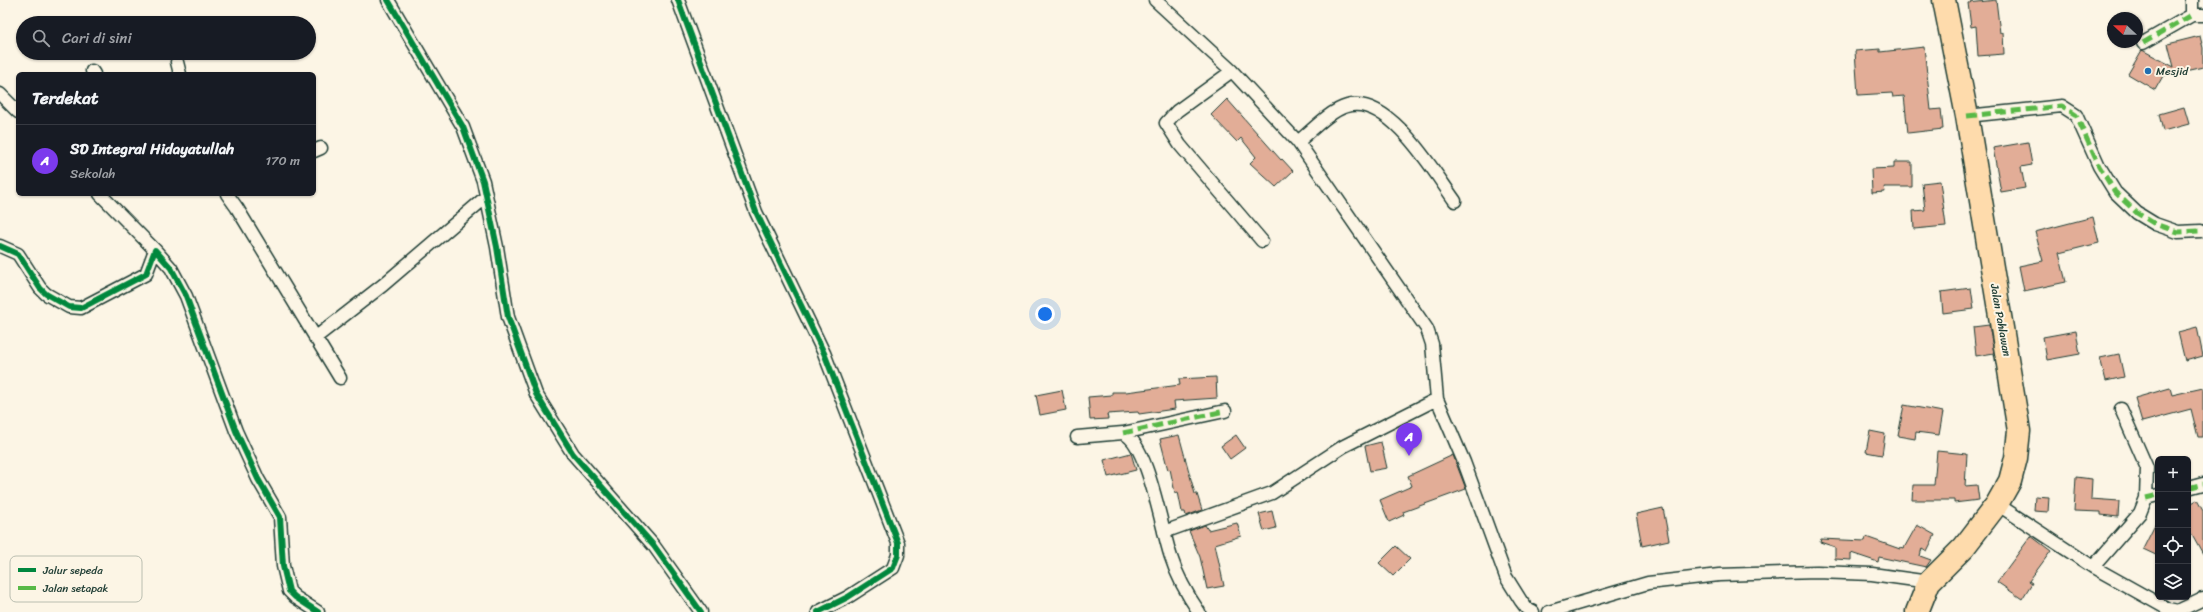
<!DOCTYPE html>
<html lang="id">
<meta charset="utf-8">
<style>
:root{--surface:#171b24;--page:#20242c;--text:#f1f3f6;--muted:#9ea1a6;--line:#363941;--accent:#7c3aed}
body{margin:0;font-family:Sriracha,sans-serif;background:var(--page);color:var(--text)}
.controls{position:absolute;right:12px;bottom:12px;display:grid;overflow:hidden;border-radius:6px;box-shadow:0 1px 3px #0004}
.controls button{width:36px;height:36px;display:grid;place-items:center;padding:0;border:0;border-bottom:1px solid var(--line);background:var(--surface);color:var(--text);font:20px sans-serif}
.compass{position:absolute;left:2107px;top:12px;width:36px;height:36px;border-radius:50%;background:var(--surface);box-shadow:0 1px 3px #0004;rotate:292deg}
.you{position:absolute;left:1045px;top:314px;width:14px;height:14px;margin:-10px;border:3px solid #fff;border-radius:50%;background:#1a73e8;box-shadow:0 0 0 6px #1a73e833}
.badge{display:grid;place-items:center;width:26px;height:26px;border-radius:50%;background:var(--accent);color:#fff;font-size:13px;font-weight:700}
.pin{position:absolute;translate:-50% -33px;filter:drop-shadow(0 1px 2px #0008)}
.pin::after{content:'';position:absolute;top:21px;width:14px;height:12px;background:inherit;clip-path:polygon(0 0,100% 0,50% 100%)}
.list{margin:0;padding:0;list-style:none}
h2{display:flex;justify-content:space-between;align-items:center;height:52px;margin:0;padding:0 16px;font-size:17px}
h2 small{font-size:13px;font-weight:400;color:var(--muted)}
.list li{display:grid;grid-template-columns:26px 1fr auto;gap:12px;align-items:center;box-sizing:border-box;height:72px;padding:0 16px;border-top:1px solid var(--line)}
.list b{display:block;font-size:15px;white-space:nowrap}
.list p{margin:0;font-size:13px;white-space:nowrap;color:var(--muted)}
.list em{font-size:13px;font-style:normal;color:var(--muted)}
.icon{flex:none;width:22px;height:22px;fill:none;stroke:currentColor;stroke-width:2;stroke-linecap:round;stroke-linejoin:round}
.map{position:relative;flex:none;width:2203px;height:612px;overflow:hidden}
.search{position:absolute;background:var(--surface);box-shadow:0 1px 3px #0004;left:16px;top:16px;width:300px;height:44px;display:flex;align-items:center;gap:10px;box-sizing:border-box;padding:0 14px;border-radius:22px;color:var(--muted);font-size:15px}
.panel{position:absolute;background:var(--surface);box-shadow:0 1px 3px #0004;left:16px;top:72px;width:300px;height:124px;border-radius:6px}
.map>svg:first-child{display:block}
</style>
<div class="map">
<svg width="2203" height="612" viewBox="0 0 2203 612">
<rect width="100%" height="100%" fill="#fcf5e5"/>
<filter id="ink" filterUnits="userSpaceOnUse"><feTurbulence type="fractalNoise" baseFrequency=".025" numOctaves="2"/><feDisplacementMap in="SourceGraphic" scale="8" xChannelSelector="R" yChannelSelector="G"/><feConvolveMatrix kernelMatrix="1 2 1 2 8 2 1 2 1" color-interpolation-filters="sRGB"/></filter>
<g filter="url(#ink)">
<path fill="#e2ad97" stroke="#1f3d34" d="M 1996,0 L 2000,33 L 2003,32 L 2004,54 L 1978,56 L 1976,26 L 1971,27 L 1968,3 Z
M 2200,36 L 2203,48 L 2203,67 L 2163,76 L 2155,90 L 2128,74 L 2142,50 L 2174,67 L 2168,44 Z
M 1924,47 L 1931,110 L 1941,109 L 1943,129 L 1908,133 L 1904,96 L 1893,97 L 1892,93 L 1858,95 L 1855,51 L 1880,49 L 1880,52 Z
M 1227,99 L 1281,160 L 1282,159 L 1293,171 L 1276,187 L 1250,163 L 1256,157 L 1241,138 L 1237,142 L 1211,115 Z
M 2184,107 L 2189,124 L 2163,131 L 2159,114 Z
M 2028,142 L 2032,165 L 2021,167 L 2025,188 L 2001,192 L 1993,148 Z
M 1894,162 L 1912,162 L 1912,187 L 1884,187 L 1885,192 L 1872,193 L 1871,169 L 1894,168 Z
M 1940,181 L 1946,226 L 1914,229 L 1913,211 L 1925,210 L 1922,183 Z
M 2093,217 L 2099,243 L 2059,253 L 2066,282 L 2024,291 L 2019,266 L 2043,261 L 2035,232 Z
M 1971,288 L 1974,309 L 1943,313 L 1941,292 Z
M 1989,325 L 1994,353 L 1976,356 L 1973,327 Z
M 2197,327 L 2203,356 L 2185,361 L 2178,332 Z
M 2076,331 L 2080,354 L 2047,360 L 2043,337 Z
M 2119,354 L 2124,377 L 2106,381 L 2100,358 Z
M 1216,377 L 1217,398 L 1174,401 L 1175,409 L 1139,414 L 1138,412 L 1107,414 L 1108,419 L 1090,420 L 1088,397 L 1112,395 L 1112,392 L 1126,392 L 1180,385 L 1179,379 Z
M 2170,388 L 2172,395 L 2203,388 L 2203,437 L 2198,437 L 2191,409 L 2142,422 L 2135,398 Z
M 1062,390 L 1066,410 L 1040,415 L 1036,395 Z
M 1904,405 L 1943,412 L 1939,435 L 1916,432 L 1915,439 L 1898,436 Z
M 1870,431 L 1885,434 L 1882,455 L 1866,452 Z
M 1179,435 L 1195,494 L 1197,494 L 1202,510 L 1186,516 L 1185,512 L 1182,512 L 1178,492 L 1175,493 L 1170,469 L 1168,470 L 1160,439 Z
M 1236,435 L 1245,448 L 1230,459 L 1221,446 Z
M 1381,442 L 1387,468 L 1370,471 L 1365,446 Z
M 1937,451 L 1967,454 L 1965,486 L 1977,485 L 1979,500 L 1954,503 L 1954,500 L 1912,500 L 1913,485 L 1934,485 Z
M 1131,453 L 1136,470 L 1108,477 L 1104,460 Z
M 1453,455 L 1466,489 L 1403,512 L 1404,515 L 1389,522 L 1380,500 L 1412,486 L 1408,476 Z
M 2076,477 L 2092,479 L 2091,499 L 2119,501 L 2118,517 L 2101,515 L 2101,512 L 2074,511 Z
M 2035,496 L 2049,497 L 2048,512 L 2034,511 Z
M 2197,500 L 2203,511 L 2203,554 L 2188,527 L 2188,505 Z
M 1663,508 L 1669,540 L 1642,546 L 1636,514 Z
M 1272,511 L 1276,528 L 1264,531 L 1259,514 Z
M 2158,519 L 2158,556 L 2143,549 Z
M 1237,523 L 1241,536 L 1215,544 L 1224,586 L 1207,589 L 1200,557 L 1189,531 L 1205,525 L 1208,530 Z
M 1917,525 L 1935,535 L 1927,551 L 1922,548 L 1920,556 L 1931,560 L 1926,567 L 1879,557 L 1878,562 L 1851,553 L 1851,560 L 1835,559 L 1835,547 L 1820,542 L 1821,539 L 1865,541 L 1866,537 L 1900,549 L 1901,547 L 1904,548 Z
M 2031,536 L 2051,551 L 2029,581 L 2032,583 L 2022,599 L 1997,582 Z
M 1396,546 L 1410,559 L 1393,576 L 1379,563 Z"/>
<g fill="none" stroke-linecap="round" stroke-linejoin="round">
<defs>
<path id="street" d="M 388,0 L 463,127 L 483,181 L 497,247 L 508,317 L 536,394 L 573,454 L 654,546 L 701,612
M 678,0 L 756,212 L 824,353 L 898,543 L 898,555 L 893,568 L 848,597 L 818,612
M 1155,0 L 1232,71 L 1298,142 L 1427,329 L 1432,344 L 1437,399
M 2192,0 L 2192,15
M 2143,43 L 2192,15 L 2203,15
M 177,62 L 180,74
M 92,71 L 94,74
M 1232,71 L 1177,111 L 1166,123 L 1180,145 L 1262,241
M 0,94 L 18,112
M 1967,116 L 2062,106 L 2076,115 L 2099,166 L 2115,192 L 2137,213 L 2155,224 L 2178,232 L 2201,231
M 1298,142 C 1311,131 1331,110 1347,106 C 1389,94 1434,172 1455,201
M 314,151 L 321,148
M 100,194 L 155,250
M 227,194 L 237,208 L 340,378
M 0,246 L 18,254 L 40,288 L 46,294 L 69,307 L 81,308 L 146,274 L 155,250 L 171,268 L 186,296 L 236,431 L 258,479 L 280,517 L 283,566 L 289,591 L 295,597 L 318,612
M 315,338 L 383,285 L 486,197
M 1123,433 L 1225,411
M 1077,437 L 1123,433 C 1148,442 1162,532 1171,557 C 1177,576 1188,596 1199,612
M 2188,488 L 2203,484
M 2146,498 L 2158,495
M 1997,504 L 2093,567 L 2168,609 L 2178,611 L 2203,599
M 1164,532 L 1272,493 L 1344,446 L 1437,399 L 1464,462 L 1506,577 L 1521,601 L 1527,609 L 1533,612
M 2093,567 L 2140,513 L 2146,498 L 2147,468 L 2121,409
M 1549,612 L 1648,583 L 1719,575 L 1817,572 L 1872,574 L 1929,582"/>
<path id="highway" d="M 1917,612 L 1929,582 L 1964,547 L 1997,504 L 2010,481 L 2016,458 L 2019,431 L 1967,116 L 1944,0"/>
</defs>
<use href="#street" stroke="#1f3d34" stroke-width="15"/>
<use href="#highway" stroke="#1f3d34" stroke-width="25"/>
<use href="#street" stroke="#fcf5e5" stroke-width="12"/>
<use href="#highway" stroke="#fedbac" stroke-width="22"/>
<path stroke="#58b947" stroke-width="5" stroke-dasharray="10 5" stroke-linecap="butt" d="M 2143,43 L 2192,15
M 1967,116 L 2062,106 L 2076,115 L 2099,166 L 2115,192 L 2137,213 L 2155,224 L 2178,232 L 2201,231
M 1123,433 L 1225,411
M 2188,488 L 2203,484
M 2146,498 L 2158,495"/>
<defs>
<path id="cycleway" d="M 388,0 L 463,127 L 483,181 L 497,247 L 508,317 L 536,394 L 573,454 L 654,546 L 701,612
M 678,0 L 756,212 L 824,353 L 898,543 L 898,555 L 893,568 L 848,597 L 818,612
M 0,246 L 18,254 L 40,288 L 46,294 L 69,307 L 81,308 L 146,274 L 155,250 L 171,268 L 186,296 L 236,431 L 258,479 L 280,517 L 283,566 L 289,591 L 295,597 L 318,612"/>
</defs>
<use href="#cycleway" stroke="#fcf5e5" stroke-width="8"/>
<use href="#cycleway" stroke="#00873e" stroke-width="6"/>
</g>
</g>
<circle fill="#1f6fb2" stroke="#fcf5e5" stroke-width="1.5" cx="2148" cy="71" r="4"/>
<g text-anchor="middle" stroke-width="4" stroke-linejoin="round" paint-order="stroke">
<g font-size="11" fill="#1f3d34" stroke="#fcf5e5" text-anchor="start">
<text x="2156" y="75">Mesjid</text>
</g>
<g font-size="11" fill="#1f3d34" stroke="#fcf5e5">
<text transform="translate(2001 320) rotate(80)" y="4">Jalan Pahlawan</text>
</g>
</g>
<rect x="10" y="556" width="132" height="46" rx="6" fill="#fcf5e5" stroke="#babeb0" stroke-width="1"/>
<rect x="18" y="568" width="18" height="4" fill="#00873e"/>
<rect x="18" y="586" width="18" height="4" fill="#58b947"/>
<g font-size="11" fill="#1f3d34">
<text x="43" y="574">Jalur sepeda</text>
<text x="43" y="592">Jalan setapak</text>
</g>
</svg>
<div class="controls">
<button>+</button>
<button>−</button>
<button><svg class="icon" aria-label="locate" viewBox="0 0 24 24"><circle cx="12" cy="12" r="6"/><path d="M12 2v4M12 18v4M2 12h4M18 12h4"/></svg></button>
<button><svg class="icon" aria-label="layers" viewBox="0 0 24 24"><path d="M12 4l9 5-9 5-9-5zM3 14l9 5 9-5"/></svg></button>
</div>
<svg class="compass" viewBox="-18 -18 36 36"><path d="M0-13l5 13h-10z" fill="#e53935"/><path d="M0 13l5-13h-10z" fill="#9ea1a6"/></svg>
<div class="you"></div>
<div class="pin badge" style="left:1409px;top:456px">A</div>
<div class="search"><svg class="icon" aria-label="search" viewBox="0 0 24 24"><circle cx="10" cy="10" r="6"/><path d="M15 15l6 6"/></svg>Cari di sini</div>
<section class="panel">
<h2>Terdekat<small></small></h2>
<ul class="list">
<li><span class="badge">A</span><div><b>SD Integral Hidayatullah</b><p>Sekolah</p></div><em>170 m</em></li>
</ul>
</section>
</div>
